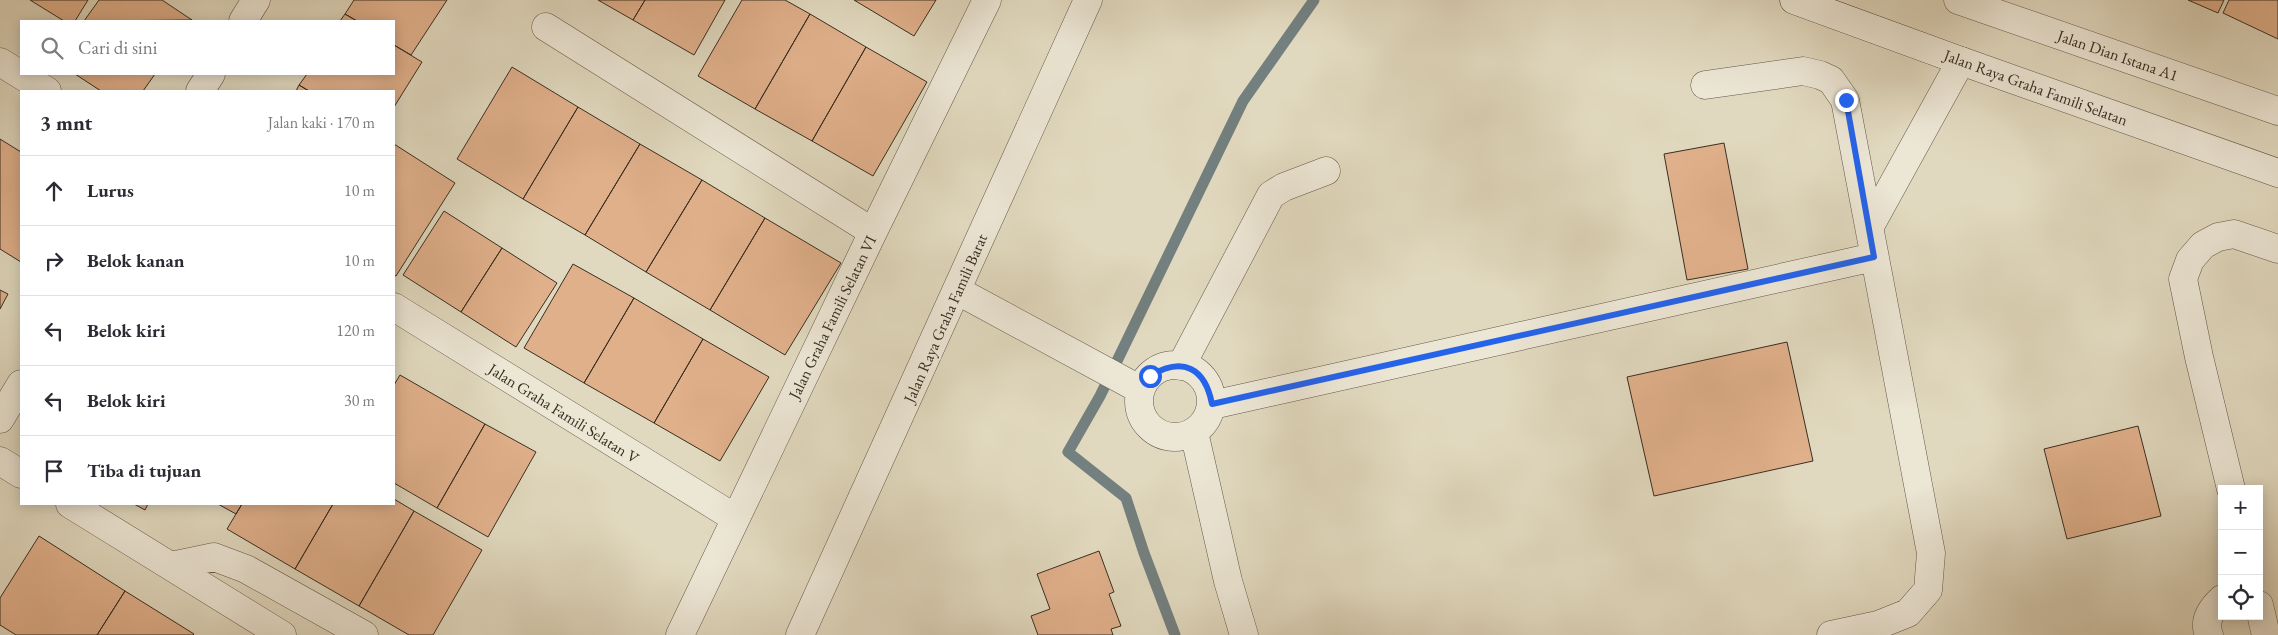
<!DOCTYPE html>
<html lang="id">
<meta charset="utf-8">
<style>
:root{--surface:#fff;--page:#f2f2f3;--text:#2b2b33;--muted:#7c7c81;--line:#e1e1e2}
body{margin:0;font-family:"EB Garamond",serif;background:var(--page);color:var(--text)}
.controls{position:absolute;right:15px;bottom:15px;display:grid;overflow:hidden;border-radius:0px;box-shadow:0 2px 12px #0003}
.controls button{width:45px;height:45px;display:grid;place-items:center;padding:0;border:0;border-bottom:1px solid var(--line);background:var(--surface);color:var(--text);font:25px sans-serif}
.stop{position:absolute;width:15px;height:15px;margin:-11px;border:4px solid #2563eb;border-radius:50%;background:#fff}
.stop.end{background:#2563eb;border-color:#fff;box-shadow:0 1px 5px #0008}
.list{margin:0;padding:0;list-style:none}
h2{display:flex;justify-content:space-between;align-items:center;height:65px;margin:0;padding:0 20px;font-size:21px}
h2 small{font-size:16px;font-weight:400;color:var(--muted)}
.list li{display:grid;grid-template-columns:32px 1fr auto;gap:15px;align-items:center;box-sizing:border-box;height:70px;padding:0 20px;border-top:1px solid var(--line)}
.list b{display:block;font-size:19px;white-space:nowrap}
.list em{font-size:16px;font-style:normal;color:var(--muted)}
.icon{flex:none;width:28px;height:28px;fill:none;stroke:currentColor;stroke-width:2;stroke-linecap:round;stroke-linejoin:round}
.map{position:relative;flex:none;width:2278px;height:635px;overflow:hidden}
.search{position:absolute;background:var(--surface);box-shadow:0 2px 12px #0003;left:20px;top:20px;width:375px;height:55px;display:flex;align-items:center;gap:12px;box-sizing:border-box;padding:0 18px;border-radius:0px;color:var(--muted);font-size:19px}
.panel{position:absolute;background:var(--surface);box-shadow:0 2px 12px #0003;left:20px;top:90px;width:375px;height:415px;border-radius:0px}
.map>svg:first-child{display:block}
</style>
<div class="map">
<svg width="2278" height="635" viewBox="0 0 2278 635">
<rect width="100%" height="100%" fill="#e1d9bf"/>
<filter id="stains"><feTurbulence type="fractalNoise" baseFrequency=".004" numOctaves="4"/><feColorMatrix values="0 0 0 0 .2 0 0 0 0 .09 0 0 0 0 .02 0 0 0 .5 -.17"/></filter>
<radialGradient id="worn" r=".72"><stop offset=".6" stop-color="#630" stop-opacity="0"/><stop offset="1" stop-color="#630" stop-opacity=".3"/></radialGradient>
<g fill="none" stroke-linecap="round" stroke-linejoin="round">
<path stroke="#73807f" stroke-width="11" d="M 1175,635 L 1144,553 L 1126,498 L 1068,452 L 1100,396 L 1243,101 L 1314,0"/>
</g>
<path fill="#e0b08b" stroke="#382e22" d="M 30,0 L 88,0 L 75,21 L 64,21 Z
M 99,0 L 162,0 L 192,20 L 84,21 Z
M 354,0 L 447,0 L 411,55 L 394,45 L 394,21 L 357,21 L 345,14 Z
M 598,0 L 645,0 L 633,20 Z
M 645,0 L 725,0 L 694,55 L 633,20 Z
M 742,0 L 785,0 L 810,14 L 755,109 L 698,76 Z
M 854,0 L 936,0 L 914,36 Z
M 2188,0 L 2224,0 L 2218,13 Z
M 2229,0 L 2278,0 L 2278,39 L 2223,13 Z
M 345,14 L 357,21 L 340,21 Z
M 810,14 L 866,47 L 812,141 L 755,109 Z
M 394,45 L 422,62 L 394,107 L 394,91 L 309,91 L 299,85 L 307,74 L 394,74 Z
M 866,47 L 927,82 L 873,176 L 812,141 Z
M 512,67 L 578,107 L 523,199 L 457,159 Z
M 75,74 L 155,74 L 143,91 L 101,91 Z
M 299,85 L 309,91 L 296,91 Z
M 578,107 L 640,144 L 585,235 L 523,199 Z
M 0,139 L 21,152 L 21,262 L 0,249 Z
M 1724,143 L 1748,269 L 1687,280 L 1664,154 Z
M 394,144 L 455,183 L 396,276 L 394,275 Z
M 640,144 L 702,180 L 646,272 L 585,235 Z
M 702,180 L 765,218 L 710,310 L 646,272 Z
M 444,211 L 502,248 L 461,312 L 403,275 Z
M 765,218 L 841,263 L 785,355 L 710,310 Z
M 502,248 L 557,283 L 516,347 L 461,312 Z
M 573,264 L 634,298 L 584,383 L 524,348 Z
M 0,290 L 8,294 L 0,309 Z
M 634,298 L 703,339 L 654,423 L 584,383 Z
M 703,339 L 769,377 L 720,461 L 654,423 Z
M 1787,342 L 1813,461 L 1654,496 L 1627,377 Z
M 400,375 L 485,424 L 437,508 L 394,483 L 394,385 Z
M 485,424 L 536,452 L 488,537 L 437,508 Z
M 2138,426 L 2161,516 L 2067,539 L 2044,449 Z
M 394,499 L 414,511 L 359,606 L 295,569 L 333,504 L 394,504 Z
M 134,504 L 148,504 L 145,510 Z
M 218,504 L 242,504 L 236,514 Z
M 242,504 L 333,504 L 295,569 L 227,529 Z
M 414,511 L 482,550 L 433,635 L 409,635 L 359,606 Z
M 39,536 L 125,591 L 97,635 L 16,635 L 0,625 L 0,598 Z
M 1099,551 L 1114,592 L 1109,594 L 1121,626 L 1111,629 L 1113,635 L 1038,635 L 1031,616 L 1050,609 L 1037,574 Z
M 125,591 L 194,634 L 193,635 L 97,635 Z"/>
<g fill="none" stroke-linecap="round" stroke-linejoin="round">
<defs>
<path id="street" d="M 1958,0 L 2278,111
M 243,21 L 256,0
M 546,27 L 873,232
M 0,62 L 47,91
M 1705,85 L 1803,71 L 1820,75 L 1831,80 L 1845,100 L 1931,553 L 1928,590 L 1908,613 L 1878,625 L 1831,635
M 200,91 L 211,74
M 1870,226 L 1961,61 L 2278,173
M 958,291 L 1141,390
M 394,307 L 735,518
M1139 401a36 36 0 1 1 72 0a36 36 0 1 1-72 0Z
M 1181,366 L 1271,195 L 1284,187 L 1326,171
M 1212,405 L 1874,257
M 0,419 L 21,384
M 1194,432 L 1228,581 L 1244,635
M 0,461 L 21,474
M 2231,489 L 2199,357 L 2183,279 L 2190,260 L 2203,245 L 2218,237 L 2234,234 L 2278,249
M 70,504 L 282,635
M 171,566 L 214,557 L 246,569 L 364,635
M 2259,605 L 2266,635
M 680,635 L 873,232 L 987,0
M 800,635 L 1088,0
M 2209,635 C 2203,621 2211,609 2222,599"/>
<path id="secondary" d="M 1794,0 L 1961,61"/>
</defs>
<use href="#street" stroke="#625949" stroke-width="29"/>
<use href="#secondary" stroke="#382e22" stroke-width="29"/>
<use href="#street" stroke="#ece6d5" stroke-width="28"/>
<use href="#secondary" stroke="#ece6d5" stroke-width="28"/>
</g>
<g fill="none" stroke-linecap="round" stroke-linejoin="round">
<path stroke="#2563eb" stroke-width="6" d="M 1150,376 C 1183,356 1205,368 1212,404 L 1874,257 L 1846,100"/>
</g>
<g text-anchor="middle" stroke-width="4.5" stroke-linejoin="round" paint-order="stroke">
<g font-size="16" fill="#382e22" stroke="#ece6d5">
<text transform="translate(2118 55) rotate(19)" y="6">Jalan Dian Istana A1</text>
<text transform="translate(2036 87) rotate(20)" y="6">Jalan Raya Graha Famili Selatan</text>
<text transform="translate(832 317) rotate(-64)" y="6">Jalan Graha Famili Selatan VI</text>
<text transform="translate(945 318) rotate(-66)" y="6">Jalan Raya Graha Famili Barat</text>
<text transform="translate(564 413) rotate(32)" y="6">Jalan Graha Famili Selatan V</text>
</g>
</g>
<rect width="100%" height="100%" filter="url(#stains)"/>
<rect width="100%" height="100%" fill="url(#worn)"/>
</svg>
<div class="controls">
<button>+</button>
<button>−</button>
<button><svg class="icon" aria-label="locate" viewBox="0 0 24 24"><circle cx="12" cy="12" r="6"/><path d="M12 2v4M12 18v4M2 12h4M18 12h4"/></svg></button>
</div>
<div class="stop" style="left:1150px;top:376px"></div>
<div class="stop end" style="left:1846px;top:100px"></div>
<div class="search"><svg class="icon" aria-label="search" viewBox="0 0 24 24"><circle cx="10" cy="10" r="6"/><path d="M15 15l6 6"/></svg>Cari di sini</div>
<section class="panel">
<h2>3 mnt<small>Jalan kaki · 170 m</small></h2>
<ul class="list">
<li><svg class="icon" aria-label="ahead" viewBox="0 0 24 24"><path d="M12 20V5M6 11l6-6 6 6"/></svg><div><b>Lurus</b></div><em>10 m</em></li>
<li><svg class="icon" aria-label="right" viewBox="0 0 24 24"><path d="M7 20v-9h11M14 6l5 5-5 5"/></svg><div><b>Belok kanan</b></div><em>10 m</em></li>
<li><svg class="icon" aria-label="left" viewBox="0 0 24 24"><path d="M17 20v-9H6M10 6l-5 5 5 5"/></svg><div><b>Belok kiri</b></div><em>120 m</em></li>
<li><svg class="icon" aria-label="left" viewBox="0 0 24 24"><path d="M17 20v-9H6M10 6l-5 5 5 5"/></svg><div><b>Belok kiri</b></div><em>30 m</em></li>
<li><svg class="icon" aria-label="arrive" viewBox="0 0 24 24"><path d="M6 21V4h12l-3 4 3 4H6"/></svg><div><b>Tiba di tujuan</b></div></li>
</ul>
</section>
</div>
